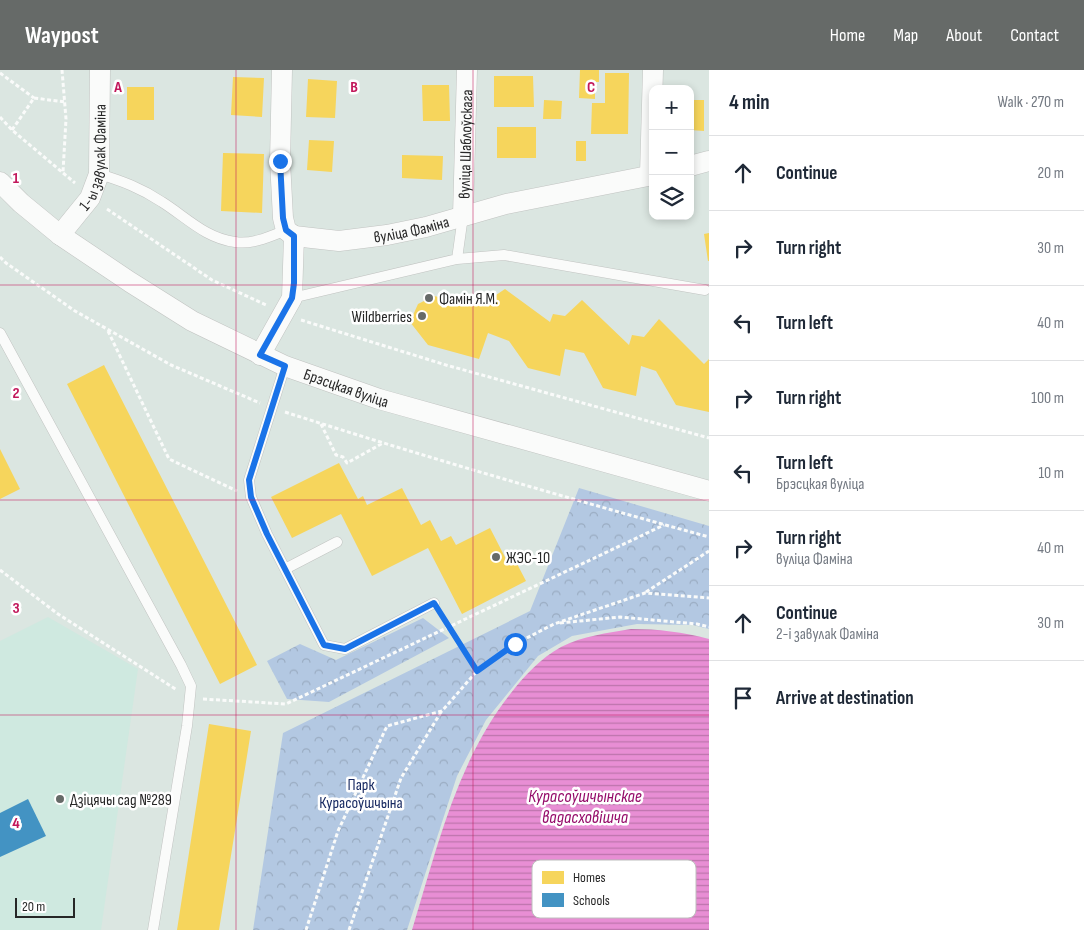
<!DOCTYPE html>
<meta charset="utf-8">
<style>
:root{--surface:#fff;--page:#f2f2f3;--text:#1f2937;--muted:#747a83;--line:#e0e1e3;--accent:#666a68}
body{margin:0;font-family:"Sofia Sans Condensed",sans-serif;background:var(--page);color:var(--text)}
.controls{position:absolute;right:15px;top:15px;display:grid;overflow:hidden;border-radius:10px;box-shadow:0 2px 8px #0003}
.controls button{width:45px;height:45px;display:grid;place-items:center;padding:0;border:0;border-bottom:1px solid var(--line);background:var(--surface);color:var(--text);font:25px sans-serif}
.scale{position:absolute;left:15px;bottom:12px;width:60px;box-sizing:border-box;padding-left:5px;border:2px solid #272727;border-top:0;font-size:14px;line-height:18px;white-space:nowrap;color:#272727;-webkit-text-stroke:4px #fff;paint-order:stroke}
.stop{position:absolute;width:15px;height:15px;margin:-11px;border:4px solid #1a73e8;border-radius:50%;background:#fff}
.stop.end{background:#1a73e8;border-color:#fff;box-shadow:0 1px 5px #0008}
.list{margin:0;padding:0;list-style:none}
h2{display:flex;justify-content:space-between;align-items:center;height:65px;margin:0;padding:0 20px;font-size:21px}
h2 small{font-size:16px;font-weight:400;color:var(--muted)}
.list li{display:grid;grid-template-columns:32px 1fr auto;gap:15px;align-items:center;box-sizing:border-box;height:75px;padding:0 20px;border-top:1px solid var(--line)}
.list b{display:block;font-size:19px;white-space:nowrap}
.list p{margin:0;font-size:16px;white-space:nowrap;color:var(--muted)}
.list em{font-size:16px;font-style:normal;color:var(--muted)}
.icon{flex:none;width:28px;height:28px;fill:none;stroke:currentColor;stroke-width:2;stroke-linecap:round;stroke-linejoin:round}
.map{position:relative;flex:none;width:709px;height:860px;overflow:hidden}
header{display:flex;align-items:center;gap:30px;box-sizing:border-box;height:70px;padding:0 25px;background:var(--accent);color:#fff}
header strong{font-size:24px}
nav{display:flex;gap:28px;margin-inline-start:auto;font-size:18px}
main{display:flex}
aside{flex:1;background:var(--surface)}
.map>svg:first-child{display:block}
</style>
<header>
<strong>Waypost</strong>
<nav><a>Home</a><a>Map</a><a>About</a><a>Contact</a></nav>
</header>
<main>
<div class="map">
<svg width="709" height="860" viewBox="0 0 709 860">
<defs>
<pattern id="forest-crowns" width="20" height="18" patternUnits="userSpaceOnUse" patternTransform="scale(1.25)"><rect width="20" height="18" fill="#b3c8e2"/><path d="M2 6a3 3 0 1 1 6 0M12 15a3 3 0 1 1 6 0" fill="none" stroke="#9aacc2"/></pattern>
<pattern id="water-rules" width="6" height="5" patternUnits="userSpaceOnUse" patternTransform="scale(1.25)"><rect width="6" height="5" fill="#e88ed4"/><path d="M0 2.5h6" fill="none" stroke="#bc74ac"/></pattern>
</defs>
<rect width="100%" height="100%" fill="#dbe6e1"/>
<path fill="#cfe9e0" d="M 48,547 L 138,599 L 101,860 L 0,860 L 0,571 Z"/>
<path fill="url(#forest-crowns)" d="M 579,418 L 709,456 L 709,559 L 693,555 L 637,554 L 572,566 L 538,586 L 486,650 L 457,706 L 407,860 L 253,860 L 283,663 L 530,541 Z
M 423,548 L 449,568 L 329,632 L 287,629 L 267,591 L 300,574 L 336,590 Z"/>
<path fill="url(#water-rules)" d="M 631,559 C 658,559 683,562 709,569 L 709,860 L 412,860 C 437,778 457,691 511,623 C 525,605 541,588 561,577 C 583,566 607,563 631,559 Z"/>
<path fill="#f6d55c" d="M 580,0 L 599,0 L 599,12 L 595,12 L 595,29 L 579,28 Z
M 605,3 L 629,3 L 628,64 L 591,64 L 592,33 L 605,33 Z
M 494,6 L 533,6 L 534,37 L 494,37 Z
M 233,7 L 264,8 L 262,47 L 231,45 Z
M 308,9 L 337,11 L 335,48 L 306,47 Z
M 422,15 L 449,15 L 450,51 L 423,51 Z
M 127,17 L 154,17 L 154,50 L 127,50 Z
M 544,30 L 562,31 L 561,49 L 543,49 Z
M 690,30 L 704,30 L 704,61 L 690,60 Z
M 497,57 L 536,57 L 536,88 L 497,88 Z
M 309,70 L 334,71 L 332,102 L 307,100 Z
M 576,71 L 586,71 L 586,91 L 576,91 Z
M 223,83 L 264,84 L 262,143 L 221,141 Z
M 402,85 L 443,86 L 442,110 L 402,108 Z
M 709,163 L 709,191 L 708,191 L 704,164 Z
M 505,219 L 550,252 L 553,244 L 565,246 L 582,230 L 629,275 L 632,265 L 644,267 L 659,249 L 704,294 L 709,289 L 709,342 L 676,335 L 656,301 L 641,296 L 636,326 L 603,318 L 584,283 L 565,279 L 560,306 L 528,298 L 509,271 L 488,263 L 479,289 L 428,275 L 410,252 L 418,234 L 434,226 L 475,235 L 479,227 L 490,229 Z
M 104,295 L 257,595 L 220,614 L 67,314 Z
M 0,379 L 20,419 L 0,429 Z
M 339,393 L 358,429 L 363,426 L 367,435 L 402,418 L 421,455 L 430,450 L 441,471 L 451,466 L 456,475 L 490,458 L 508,493 L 515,490 L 526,511 L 462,544 L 428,478 L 372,506 L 341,444 L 292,468 L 271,427 Z
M 209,654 L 251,661 L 219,860 L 177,860 Z"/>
<path fill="#4393c3" d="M 28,729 L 46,766 L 0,787 L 0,743 Z"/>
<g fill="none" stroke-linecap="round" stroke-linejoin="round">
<defs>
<path id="lane" d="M 99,104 C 122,111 141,118 162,132 C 186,147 205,168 235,172 C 252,175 271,166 286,160
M 457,189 L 463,146
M 292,228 L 457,189 L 504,185 L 705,220
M 0,263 L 181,595 L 191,616 L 187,656 L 153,860
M 285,296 L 249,410 L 251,427 L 267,464 L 324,575 L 345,579 L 434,533
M 285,499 L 337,472"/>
<g id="street">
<path d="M 282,0 L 280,91 L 283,148 L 286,160 L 294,166"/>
<path d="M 690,96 L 709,91"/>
<path d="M 650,105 L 653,0"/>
<path id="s1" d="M 0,112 L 21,133 L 60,165 L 130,212 L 192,251 L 285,296 L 379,329 L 709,421"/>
<path id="s2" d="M 463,146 L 467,0"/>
<path id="s3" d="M 60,165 L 90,128 L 99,104 L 100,0"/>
<path id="s4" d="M 260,285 L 292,228 L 294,166 L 339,171 L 387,165 L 426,157 L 506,134 L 653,105"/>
</g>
</defs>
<use href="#lane" stroke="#c1c3c1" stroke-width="11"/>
<use href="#street" stroke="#c1c3c1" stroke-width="21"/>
<path stroke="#fafbfa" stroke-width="3" stroke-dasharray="4 2.5" stroke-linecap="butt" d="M 62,0 L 66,49 L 63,102
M 0,3 L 34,28
M 0,47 L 12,60 L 75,113
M 12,60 L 34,28 L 65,32
M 107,139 L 212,210 L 266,235
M 0,187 L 6,193 L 75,241 L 171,295 L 260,333
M 301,250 L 446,295 L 709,368
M 108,261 L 169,389 L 237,421
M 285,342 C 425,387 567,428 709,467
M 321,354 L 336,385 L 343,387 L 347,393 L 383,373
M 0,500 L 58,544 L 177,620
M 646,522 L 709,481
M 441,544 L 477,601
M 560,553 L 620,547 L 697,554 L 709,557
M 203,629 L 286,634 L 664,455
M 306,860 L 338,761 L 387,656 L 442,641 L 477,601 L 515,574 L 554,554 L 645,523 L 709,528
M 349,860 L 401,708 L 441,642"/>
<use href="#lane" stroke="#fafbfa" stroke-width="10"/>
<use href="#street" stroke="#fafbfa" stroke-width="20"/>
</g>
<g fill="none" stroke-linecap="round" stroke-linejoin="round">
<path stroke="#1a73e8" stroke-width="6" d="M 280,91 L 283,148 L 286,160 L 294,166 L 294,213 L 292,228 L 260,285 L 285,296 L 249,410 L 251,427 L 267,464 L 324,575 L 345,579 L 434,533 L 477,601 L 515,574"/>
</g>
<path fill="none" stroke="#c2185b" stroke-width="1" stroke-opacity="0.55" d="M 236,0 L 236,860M 473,0 L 473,860M 0,215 L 709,215M 0,430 L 709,430M 0,645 L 709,645"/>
<g fill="#666a68" stroke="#fff" stroke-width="2">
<circle cx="429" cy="228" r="5"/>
<circle cx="422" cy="246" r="5"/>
<circle cx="496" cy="487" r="5"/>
<circle cx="60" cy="729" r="5"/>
</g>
<g text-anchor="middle" stroke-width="5" stroke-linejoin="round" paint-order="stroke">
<g font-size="16" fill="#272727" stroke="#fff">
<text dy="6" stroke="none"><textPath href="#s2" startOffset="72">вуліца Шаблоўскага</textPath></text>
<text dy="6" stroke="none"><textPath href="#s3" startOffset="89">1-ы завулак Фаміна</textPath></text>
<text dy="6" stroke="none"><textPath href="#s4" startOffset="246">вуліца Фаміна</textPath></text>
<text dy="6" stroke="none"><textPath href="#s1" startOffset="406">Брэсцкая вуліца</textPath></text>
</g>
<g font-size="16" fill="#272727" stroke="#fff" text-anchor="start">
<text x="439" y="234">Фамін Я.М.</text>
<text x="412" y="252" text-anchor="end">Wildberries</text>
<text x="506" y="493">ЖЭС-10</text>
<text x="70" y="735">Дзіцячы сад №289</text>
</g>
<g font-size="16" fill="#182a62" stroke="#fff">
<text x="361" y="720">Парк<tspan x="361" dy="18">Курасоўшчына</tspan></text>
</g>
<g font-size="18" font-style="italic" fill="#950c6a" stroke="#fff">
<text x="585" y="732">Курасоўшчынскае<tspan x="585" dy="21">вадасховішча</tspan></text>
</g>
</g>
<rect x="532" y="790" width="164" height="58" rx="8" fill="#fff" stroke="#bebebe" stroke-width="1"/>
<rect x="542" y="801" width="22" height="13" fill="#f6d55c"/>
<rect x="542" y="823" width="22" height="14" fill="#4393c3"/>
<g font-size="14" fill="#272727">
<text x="573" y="812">Homes</text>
<text x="573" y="835">Schools</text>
</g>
<g font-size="16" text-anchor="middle" font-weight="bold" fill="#c2185b" stroke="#fff" stroke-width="5" stroke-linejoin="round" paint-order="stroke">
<text x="118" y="22">A</text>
<text x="354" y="22">B</text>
<text x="591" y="22">C</text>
<text x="16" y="113">1</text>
<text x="16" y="328">2</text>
<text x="16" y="543">3</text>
<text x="16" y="758">4</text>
</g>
</svg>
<div class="controls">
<button>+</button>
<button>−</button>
<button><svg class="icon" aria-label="layers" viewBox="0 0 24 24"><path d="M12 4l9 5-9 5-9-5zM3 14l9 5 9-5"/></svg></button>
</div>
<div class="scale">20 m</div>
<div class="stop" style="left:515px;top:574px"></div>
<div class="stop end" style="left:280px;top:91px"></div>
</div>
<aside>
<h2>4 min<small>Walk · 270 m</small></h2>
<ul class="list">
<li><svg class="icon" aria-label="ahead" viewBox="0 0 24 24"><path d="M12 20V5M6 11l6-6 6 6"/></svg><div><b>Continue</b></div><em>20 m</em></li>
<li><svg class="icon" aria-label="right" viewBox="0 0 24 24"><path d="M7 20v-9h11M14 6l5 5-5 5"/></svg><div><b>Turn right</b></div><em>30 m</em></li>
<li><svg class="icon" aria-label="left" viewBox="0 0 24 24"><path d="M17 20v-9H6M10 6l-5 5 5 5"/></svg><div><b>Turn left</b></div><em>40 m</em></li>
<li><svg class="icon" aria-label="right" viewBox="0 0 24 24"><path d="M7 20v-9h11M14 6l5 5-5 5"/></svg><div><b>Turn right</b></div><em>100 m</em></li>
<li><svg class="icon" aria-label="left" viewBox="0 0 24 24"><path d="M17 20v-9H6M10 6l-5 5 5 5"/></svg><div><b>Turn left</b><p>Брэсцкая вуліца</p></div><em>10 m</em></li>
<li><svg class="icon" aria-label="right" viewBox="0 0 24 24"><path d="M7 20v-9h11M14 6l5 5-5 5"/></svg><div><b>Turn right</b><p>вуліца Фаміна</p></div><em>40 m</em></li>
<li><svg class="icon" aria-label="ahead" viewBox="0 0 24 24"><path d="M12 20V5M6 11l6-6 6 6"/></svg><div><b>Continue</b><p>2-і завулак Фаміна</p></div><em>30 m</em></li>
<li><svg class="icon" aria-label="arrive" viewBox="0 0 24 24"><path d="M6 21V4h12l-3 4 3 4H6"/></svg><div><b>Arrive at destination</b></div></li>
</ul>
</aside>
</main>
